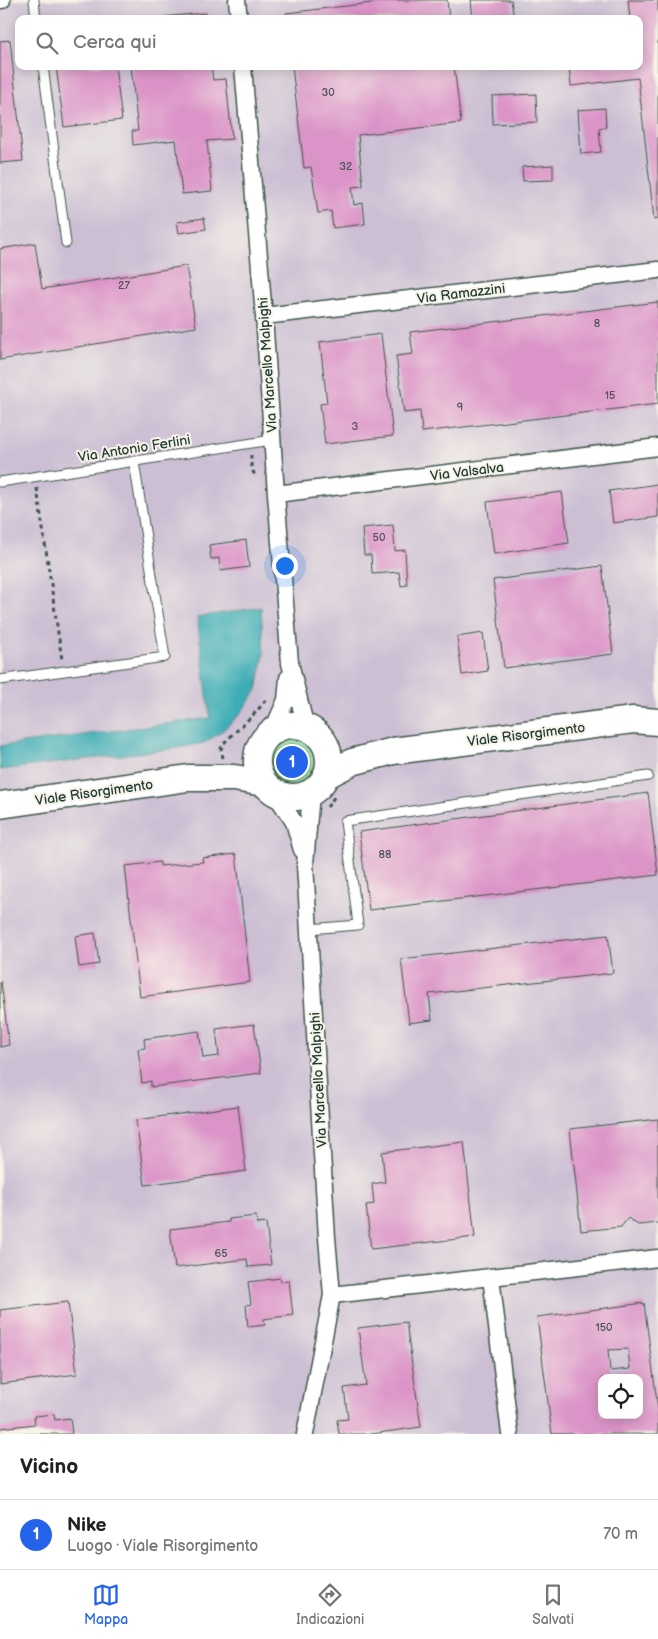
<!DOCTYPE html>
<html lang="it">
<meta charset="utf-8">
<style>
:root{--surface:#fff;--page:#f6f6f6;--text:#202124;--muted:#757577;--line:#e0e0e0;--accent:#2563eb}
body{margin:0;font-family:"Balsamiq Sans",sans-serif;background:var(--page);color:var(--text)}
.controls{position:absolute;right:15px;bottom:15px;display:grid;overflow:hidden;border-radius:10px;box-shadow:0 2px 12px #0003}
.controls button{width:45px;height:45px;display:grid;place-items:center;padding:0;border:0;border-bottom:1px solid var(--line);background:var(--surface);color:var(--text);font:25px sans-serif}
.you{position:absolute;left:284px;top:565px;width:18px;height:18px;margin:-12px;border:4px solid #fff;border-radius:50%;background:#1a73e8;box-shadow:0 0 0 8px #1a73e833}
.badge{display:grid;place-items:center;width:32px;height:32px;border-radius:50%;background:var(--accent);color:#fff;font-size:16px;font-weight:700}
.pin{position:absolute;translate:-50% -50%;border:2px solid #fff;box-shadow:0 1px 5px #0006}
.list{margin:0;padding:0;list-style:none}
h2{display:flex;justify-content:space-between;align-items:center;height:65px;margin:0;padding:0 20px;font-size:21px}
h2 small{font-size:16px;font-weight:400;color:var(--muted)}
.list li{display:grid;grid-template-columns:32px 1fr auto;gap:15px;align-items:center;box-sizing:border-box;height:70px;padding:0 20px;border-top:1px solid var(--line)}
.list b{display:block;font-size:19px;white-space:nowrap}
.list p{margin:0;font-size:16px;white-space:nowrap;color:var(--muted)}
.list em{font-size:16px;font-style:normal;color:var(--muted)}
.icon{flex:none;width:28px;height:28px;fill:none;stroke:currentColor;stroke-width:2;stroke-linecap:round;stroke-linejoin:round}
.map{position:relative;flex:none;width:658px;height:1434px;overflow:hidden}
.search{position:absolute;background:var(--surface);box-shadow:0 2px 12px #0003;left:15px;right:15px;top:15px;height:55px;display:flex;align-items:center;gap:12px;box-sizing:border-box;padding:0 18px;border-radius:10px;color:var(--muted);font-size:19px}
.sheet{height:135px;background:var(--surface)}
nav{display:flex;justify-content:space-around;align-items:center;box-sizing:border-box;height:70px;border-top:1px solid var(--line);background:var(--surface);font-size:14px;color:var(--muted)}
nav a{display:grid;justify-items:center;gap:2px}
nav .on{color:var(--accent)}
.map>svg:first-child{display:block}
</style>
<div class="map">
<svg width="658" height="1434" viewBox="0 0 658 1434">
<rect width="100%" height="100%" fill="#f7f3e8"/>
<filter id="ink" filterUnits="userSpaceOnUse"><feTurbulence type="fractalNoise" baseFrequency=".02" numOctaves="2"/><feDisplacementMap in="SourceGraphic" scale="10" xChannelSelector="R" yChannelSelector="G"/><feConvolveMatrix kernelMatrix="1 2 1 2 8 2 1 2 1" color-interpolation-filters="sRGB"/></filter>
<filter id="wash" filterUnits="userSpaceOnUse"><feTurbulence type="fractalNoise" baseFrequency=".0096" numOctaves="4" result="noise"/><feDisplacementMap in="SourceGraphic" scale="20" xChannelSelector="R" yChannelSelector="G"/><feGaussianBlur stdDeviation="1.12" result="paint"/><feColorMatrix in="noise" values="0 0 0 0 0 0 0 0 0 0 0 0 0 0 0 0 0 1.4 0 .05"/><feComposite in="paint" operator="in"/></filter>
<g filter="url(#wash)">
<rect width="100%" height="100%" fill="#ece0be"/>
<path fill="#ccbfd4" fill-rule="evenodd" d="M 0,0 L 658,0 L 658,1434 L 0,1434 ZM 19,19 L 639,19 L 639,66 L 19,66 ZM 602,1378 L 639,1378 L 639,1415 L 602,1415 Z"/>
<path fill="#8bdfa1" stroke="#558e6a" d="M264 761a29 29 0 1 1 58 0a29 29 0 1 1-58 0Z"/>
<path fill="#3cadb6" stroke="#2e7575" d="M 261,607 L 264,655 L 257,690 L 240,714 L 221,732 L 204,743 L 178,748 L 0,770 L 0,746 L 210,718 L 197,617 Z"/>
<g id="blocks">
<path fill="#db94c8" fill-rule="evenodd" d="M 397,0 L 447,0 L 449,19 L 286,19 L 286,13 Z
M 471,0 L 511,0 L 514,19 L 473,19 Z
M 628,0 L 658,0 L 658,219 L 654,220 L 638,78 L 571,86 L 569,66 L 639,66 L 639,19 L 630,19 Z
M 206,13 L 207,19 L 161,19 L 161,17 Z
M 10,40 L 23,161 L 0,163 L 0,41 Z
M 56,66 L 115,66 L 122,120 L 64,127 Z
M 131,66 L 211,66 L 213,80 L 226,79 L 232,139 L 207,141 L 212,191 L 182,194 L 176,140 L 133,145 L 132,131 L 138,131 Z
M 292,66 L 454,66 L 461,123 L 358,135 L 363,186 L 352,187 L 354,205 L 363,203 L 365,224 L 333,228 L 331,211 L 318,213 L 311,167 L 304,168 Z
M 536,94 L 537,122 L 493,124 L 492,96 Z
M 605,108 L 606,127 L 599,128 L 601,152 L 581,154 L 578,110 Z
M 553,165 L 553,180 L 523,181 L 522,167 Z
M 204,218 L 206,229 L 179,233 L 177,222 Z
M 35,243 L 42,289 L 186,266 L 196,327 L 0,360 L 0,249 Z
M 658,302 L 658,404 L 422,432 L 420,411 L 404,413 L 396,356 L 413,354 L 410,332 Z
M 381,334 L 393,436 L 325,444 L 320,404 L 327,403 L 320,342 Z
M 658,484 L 658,517 L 613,523 L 609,491 Z
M 562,492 L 569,543 L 494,554 L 487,502 Z
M 393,525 L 395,551 L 405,550 L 407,585 L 401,586 L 399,572 L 372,574 L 371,555 L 364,555 L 362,528 Z
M 246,540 L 249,567 L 220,571 L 219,558 L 211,559 L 209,545 Z
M 602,566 L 613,654 L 504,668 L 493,580 Z
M 483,633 L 488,671 L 462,675 L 457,637 Z
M 648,793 L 658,875 L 369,910 L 359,832 Z
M 236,854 L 250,982 L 140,997 L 125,866 L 160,862 L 160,866 L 203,862 L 202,858 Z
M 95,933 L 99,964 L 79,967 L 75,936 Z
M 608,935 L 613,973 L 429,994 L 432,1020 L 409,1023 L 401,959 Z
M 0,982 L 1,982 L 9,1045 L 0,1047 Z
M 254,1024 L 261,1073 L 151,1087 L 151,1081 L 142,1083 L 138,1049 L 145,1048 L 144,1039 L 199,1031 L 203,1058 L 219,1056 L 216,1029 Z
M 238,1106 L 246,1171 L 145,1185 L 136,1120 Z
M 658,1119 L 658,1223 L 638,1225 L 628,1218 L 621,1227 L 581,1231 L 570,1129 Z
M 464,1142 L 475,1237 L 371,1249 L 366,1205 L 374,1204 L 372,1184 L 385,1182 L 382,1152 Z
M 256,1216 L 257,1224 L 266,1223 L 271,1265 L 248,1267 L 247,1259 L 175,1268 L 170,1229 L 229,1222 L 229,1219 Z
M 280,1278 L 281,1282 L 289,1281 L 293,1315 L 264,1319 L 265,1325 L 248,1327 L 246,1305 L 251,1304 L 248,1282 Z
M 68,1302 L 77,1374 L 0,1384 L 0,1310 Z
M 644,1303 L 658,1410 L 658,1434 L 552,1434 L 537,1317 ZM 628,1349 L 630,1369 L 610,1371 L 608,1350 ZM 602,1378 L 639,1378 L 639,1415 L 602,1415 Z
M 406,1322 L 421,1427 L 371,1434 L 339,1434 L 337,1420 L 348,1419 L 344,1388 L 366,1385 L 358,1328 Z
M 54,1414 L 55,1420 L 70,1418 L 72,1434 L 0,1434 L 0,1428 L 35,1424 L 34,1416 Z"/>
</g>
</g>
<g filter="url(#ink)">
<use href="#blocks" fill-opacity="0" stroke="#3e5549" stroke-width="1"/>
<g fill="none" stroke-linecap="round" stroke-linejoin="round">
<defs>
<path id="service" d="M 34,0 L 36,19
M 43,66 L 66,243
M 0,482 L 272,440
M 0,680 L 165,657 L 134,462
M 309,929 L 358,925 L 345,821 L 648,776"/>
<path id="minor" d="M 0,0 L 2,0
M 237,0 L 239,19
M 243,66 L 264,316 L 276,494 L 290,663 L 306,728
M 264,316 L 658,270
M 276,494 L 658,447
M 272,732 L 286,700 L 288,678
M 274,792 L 294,822 L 302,850
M 491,1277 L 510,1434
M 332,1295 L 658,1258
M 305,1434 L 332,1295 L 327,1238 L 305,864 L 311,793"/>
<path id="primary" d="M257 761a36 36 0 1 1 72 0a36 36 0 1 1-72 0Z
M 327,775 L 352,762 L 393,751 L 633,720 L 658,722
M 0,805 L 188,778 L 234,778 L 264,783"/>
</defs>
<use href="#service" stroke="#3e5549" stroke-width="11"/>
<use href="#minor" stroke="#3e5549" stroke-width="19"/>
<use href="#primary" stroke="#3e5549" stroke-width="29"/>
<path stroke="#3e5549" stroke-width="3" stroke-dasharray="4 4" stroke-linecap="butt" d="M 251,455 C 251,463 250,473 258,476
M 37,488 L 62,660
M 223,758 L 221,749 L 223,744 L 257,711 L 267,698
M 327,807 L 335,796"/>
<use href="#service" stroke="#fff" stroke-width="9"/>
<use href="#minor" stroke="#fff" stroke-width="16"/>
<use href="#primary" stroke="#fff" stroke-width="26"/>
</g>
</g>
<g text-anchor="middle" stroke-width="4" stroke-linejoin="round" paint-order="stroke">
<g font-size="11" fill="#4e5359">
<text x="328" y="96">30</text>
<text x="346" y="170">32</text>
<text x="124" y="289">27</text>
<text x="597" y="327">8</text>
<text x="610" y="399">15</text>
<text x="460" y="411">9</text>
<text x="355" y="430">3</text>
<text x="379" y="541">50</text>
<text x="385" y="858">88</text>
<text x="221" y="1257">65</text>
<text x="604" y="1331">150</text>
</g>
<g font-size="14" fill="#1f3d34" stroke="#f7f3e8">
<text transform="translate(461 293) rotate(-7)" y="5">Via Ramazzini</text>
<text transform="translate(267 365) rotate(-94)" y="5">Via Marcello Malpighi</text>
<text transform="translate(134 448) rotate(-9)" y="5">Via Antonio Ferlini</text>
<text transform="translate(467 471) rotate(-7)" y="5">Via Valsalva</text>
<text transform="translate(526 734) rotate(-7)" y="5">Viale Risorgimento</text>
<text transform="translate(94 792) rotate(-8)" y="5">Viale Risorgimento</text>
<text transform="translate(318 1080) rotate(-93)" y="5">Via Marcello Malpighi</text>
</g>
</g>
</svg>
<div class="controls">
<button><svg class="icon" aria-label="locate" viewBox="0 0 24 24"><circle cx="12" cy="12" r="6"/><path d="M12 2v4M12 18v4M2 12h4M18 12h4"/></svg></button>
</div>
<div class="you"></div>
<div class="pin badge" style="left:292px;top:762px">1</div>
<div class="search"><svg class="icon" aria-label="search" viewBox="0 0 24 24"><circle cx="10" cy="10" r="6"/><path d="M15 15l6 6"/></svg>Cerca qui</div>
</div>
<section class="sheet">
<h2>Vicino<small></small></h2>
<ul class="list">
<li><span class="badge">1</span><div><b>Nike</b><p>Luogo · Viale Risorgimento</p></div><em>70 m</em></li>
</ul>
</section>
<nav>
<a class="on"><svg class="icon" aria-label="map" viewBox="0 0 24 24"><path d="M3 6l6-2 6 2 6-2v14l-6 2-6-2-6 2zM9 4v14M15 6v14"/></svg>Mappa</a>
<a><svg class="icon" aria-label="directions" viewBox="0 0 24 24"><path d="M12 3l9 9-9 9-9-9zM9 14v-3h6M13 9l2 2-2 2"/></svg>Indicazioni</a>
<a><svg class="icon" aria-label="saved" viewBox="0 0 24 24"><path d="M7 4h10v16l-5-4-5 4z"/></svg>Salvati</a>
</nav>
